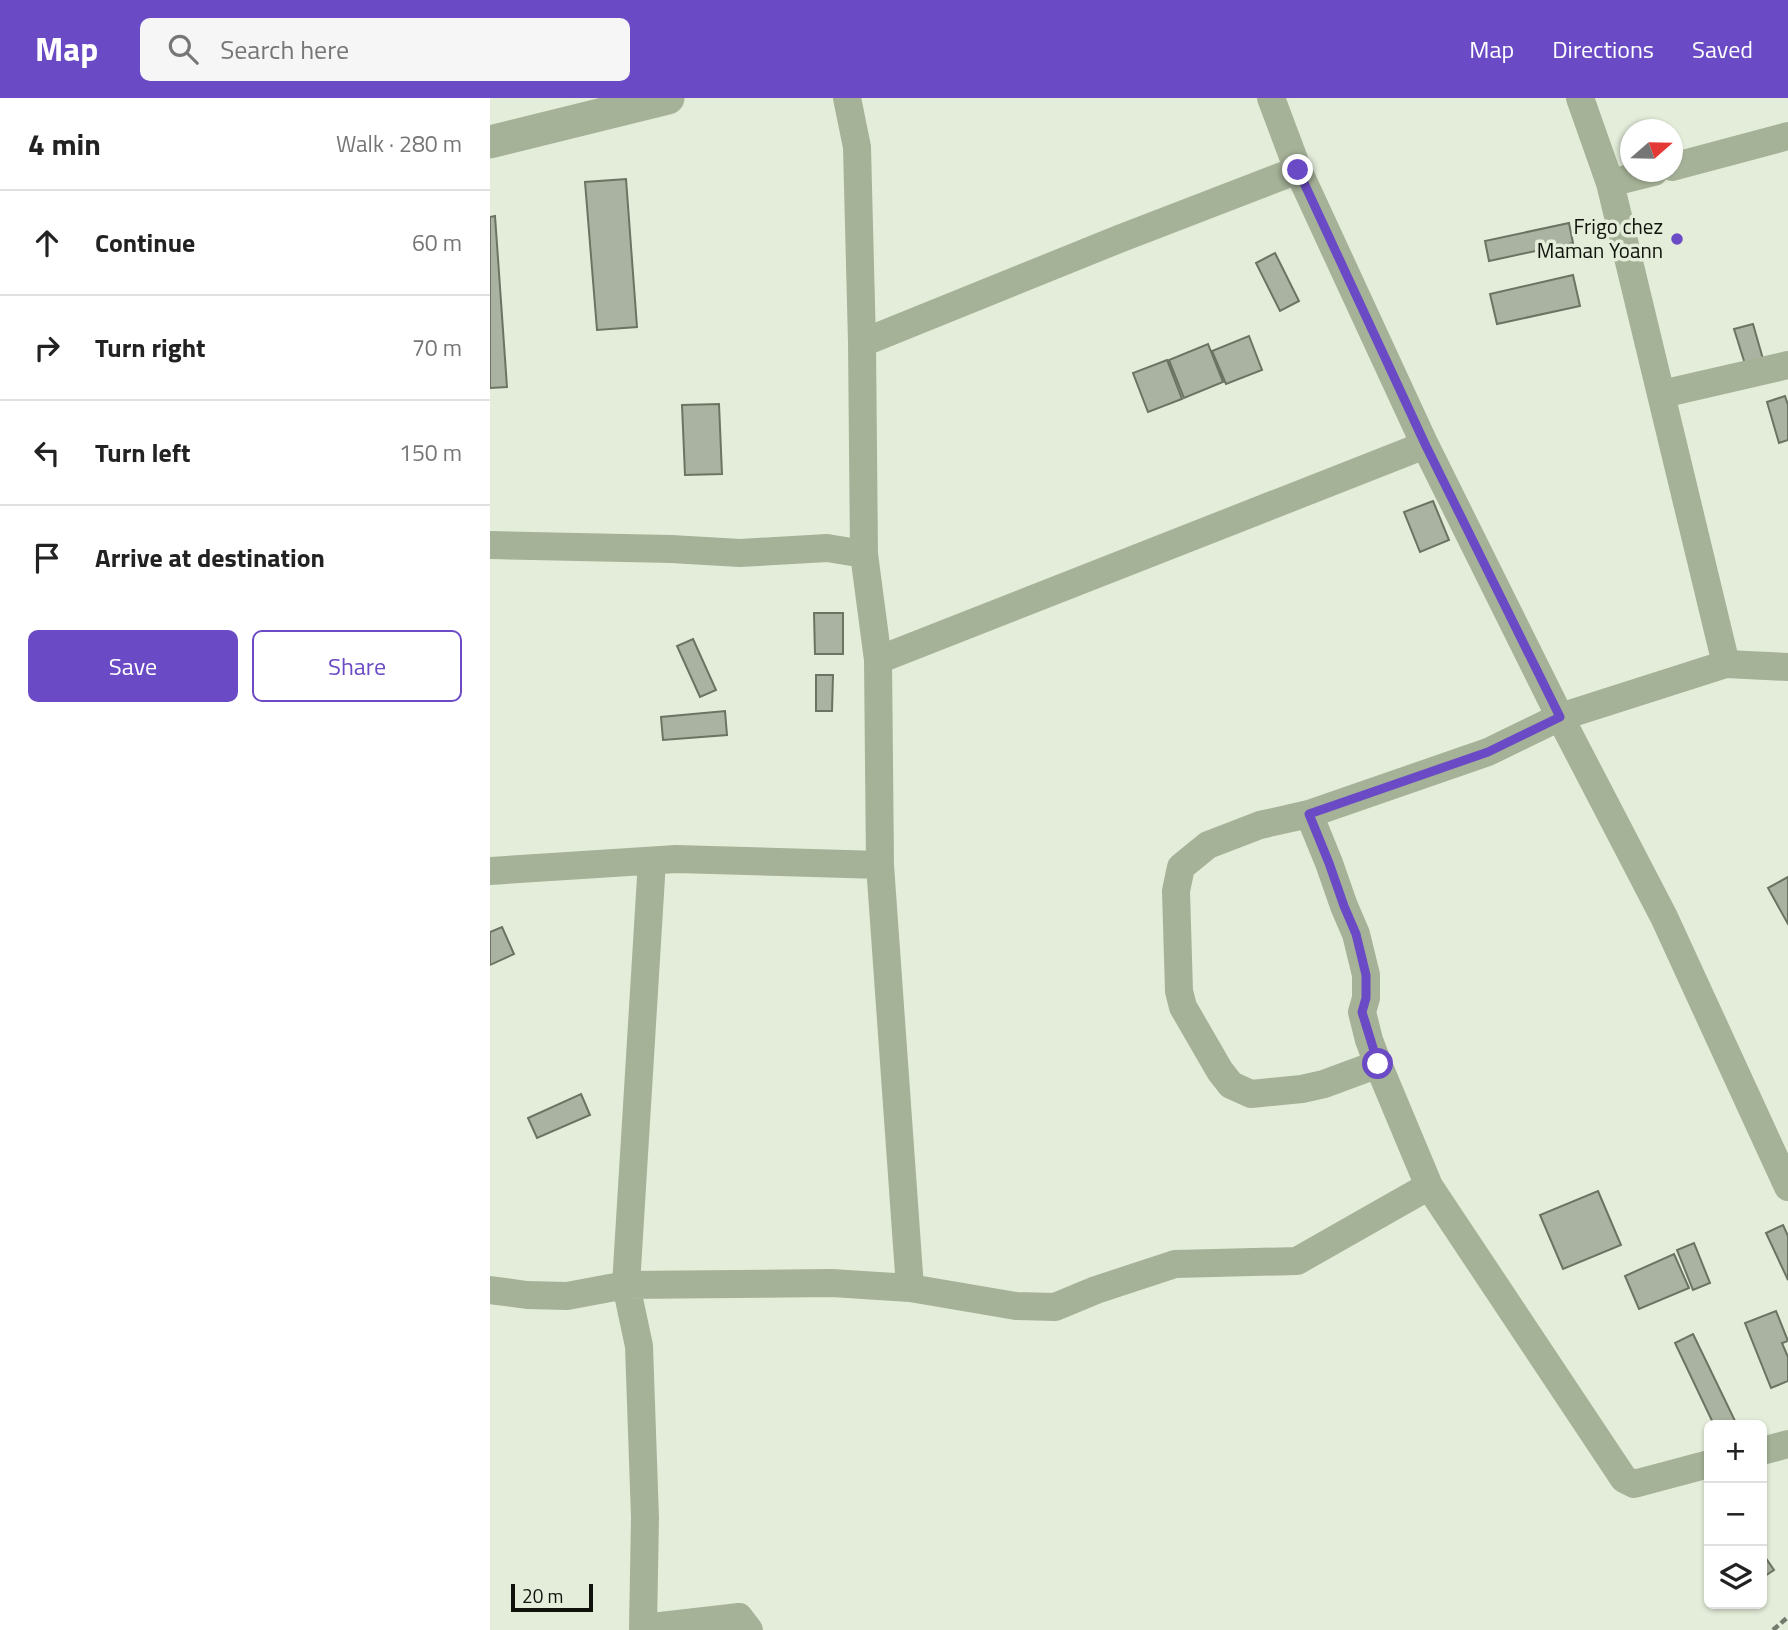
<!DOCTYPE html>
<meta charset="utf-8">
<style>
:root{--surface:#fff;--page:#f6f6f6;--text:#222;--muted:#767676;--line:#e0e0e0;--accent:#6b4bc5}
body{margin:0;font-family:"Titillium Web",sans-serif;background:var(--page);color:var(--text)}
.controls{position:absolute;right:21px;bottom:21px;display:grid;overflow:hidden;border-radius:10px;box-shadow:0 2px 5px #0004}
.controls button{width:63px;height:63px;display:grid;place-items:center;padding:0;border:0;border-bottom:2px solid var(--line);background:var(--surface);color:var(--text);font:35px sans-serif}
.compass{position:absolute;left:1130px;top:21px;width:63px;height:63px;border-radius:50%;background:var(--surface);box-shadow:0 2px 5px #0004;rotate:70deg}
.scale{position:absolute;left:21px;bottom:18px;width:82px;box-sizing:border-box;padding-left:7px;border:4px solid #10130c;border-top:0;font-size:19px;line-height:24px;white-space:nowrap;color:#10130c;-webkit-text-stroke:5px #e4edda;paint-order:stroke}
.stop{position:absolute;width:21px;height:21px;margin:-16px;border:5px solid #6b4bc5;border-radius:50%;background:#fff}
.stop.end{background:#6b4bc5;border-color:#fff;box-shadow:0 2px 7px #0008}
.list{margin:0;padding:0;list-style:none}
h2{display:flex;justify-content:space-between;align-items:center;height:91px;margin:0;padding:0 28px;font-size:30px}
h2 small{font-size:23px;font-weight:400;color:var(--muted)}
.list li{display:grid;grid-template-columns:46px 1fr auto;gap:21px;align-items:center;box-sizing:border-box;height:105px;padding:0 28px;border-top:2px solid var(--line)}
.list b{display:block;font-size:26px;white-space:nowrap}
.list em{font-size:23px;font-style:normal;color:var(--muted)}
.actions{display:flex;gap:14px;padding:21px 28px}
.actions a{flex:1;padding:16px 0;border:2px solid var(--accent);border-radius:10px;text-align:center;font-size:24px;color:var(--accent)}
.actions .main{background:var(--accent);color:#fff}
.icon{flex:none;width:38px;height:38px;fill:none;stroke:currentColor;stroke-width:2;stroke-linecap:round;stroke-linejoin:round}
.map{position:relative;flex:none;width:1298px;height:1532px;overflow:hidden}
header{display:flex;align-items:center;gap:42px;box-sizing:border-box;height:98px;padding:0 35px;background:var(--accent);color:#fff}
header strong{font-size:33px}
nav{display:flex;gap:38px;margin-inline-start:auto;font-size:24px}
.search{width:490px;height:63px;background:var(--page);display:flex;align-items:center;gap:18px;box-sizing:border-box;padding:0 24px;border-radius:10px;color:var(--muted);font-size:26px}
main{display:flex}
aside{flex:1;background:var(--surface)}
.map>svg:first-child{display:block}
</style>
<header>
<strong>Map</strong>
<div class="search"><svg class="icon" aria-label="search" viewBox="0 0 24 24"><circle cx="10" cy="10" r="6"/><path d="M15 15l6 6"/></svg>Search here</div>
<nav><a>Map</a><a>Directions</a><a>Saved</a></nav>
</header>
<main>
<aside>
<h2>4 min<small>Walk · 280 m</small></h2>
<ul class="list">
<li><svg class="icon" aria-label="ahead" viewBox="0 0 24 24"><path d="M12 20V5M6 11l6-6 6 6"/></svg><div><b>Continue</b></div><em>60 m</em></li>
<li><svg class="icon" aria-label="right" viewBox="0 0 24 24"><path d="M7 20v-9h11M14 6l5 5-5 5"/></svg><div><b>Turn right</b></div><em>70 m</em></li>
<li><svg class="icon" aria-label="left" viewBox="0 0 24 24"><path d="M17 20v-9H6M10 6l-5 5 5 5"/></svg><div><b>Turn left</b></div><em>150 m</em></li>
<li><svg class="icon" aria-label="arrive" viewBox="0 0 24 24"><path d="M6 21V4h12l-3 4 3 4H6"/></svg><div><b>Arrive at destination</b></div></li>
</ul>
<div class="actions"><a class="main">Save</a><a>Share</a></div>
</aside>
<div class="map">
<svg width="1298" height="1532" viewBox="0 0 1298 1532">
<rect width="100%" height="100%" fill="#e4edda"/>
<path fill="#aab3a1" stroke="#6b7462" stroke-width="2" d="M 136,81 L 147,229 L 107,232 L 95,84 Z
M 5,118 L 17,289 L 0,290 L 0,119 Z
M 1079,125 L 1083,145 L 999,163 L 995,143 Z
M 785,155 L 809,203 L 790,213 L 766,165 Z
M 1083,177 L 1090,208 L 1007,226 L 1000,196 Z
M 1263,226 L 1273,261 L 1255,266 L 1244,231 Z
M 759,238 L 772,272 L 736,286 L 722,253 Z
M 718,246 L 733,284 L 694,300 L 679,262 Z
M 677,262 L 692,301 L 658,314 L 643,275 Z
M 1295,298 L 1298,307 L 1298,342 L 1289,345 L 1277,304 Z
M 229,306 L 232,376 L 195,377 L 192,307 Z
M 943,403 L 959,442 L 930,454 L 914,414 Z
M 324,515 L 353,515 L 353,556 L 325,556 Z
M 203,541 L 226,592 L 210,599 L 187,548 Z
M 326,577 L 343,577 L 342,613 L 326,613 Z
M 235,613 L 237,637 L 173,642 L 171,619 Z
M 1298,779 L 1298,826 L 1278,790 Z
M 12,829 L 24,856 L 0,867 L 0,834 Z
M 91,996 L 100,1017 L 47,1040 L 38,1020 Z
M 1108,1093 L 1131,1147 L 1073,1171 L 1050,1117 Z
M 1293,1127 L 1298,1138 L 1298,1182 L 1276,1135 Z
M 1204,1145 L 1220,1185 L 1203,1192 L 1187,1152 Z
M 1184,1156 L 1199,1190 L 1149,1211 L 1135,1178 Z
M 1286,1213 L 1298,1243 L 1292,1245 L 1298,1259 L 1298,1283 L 1281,1290 L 1255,1225 Z
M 1203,1236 L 1247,1327 L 1224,1327 L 1185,1245 Z
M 1272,1456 L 1273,1456 L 1284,1472 L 1272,1480 Z"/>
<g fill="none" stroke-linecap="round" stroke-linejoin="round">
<path stroke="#747a6e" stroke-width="4.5" stroke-dasharray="7 3.5" stroke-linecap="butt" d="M 1283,1532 L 1298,1519"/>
<path stroke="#a6b298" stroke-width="28" d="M 357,0 L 367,49 L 372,245 L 374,456 L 388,562 L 390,767 L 420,1190
M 781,0 L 808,72 L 935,347 L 1070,619 L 1174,819 L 1298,1089
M 1090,0 L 1120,85 L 1236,566
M 1182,69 L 1298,38
M 1120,85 L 1164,74
M 372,245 L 629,141 L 808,72
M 1172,296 L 1298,267
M 0,447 L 181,451 L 250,455 L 337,450 L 374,456
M 388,562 L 935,347
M 819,716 L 770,727 L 718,747 L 691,769 L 686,793 L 689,893 L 693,909 L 730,973 L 741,987 L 761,996 L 812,991 L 834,986 L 888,966 L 879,942 L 872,914 L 876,900 L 876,877 L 866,836 L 854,808 L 839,765 L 819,716 L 998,654 L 1070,619 L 1236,566 L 1298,569
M 162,763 L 136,1187 L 342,1185 L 420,1190 L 526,1208 L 565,1209 L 606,1192 L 685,1166 L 807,1163 L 939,1088
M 0,773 L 186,761 L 390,767
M 888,966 L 939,1088 L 1134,1381 L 1144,1386 L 1219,1366
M 0,1192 L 37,1197 L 77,1198 L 136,1187 L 149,1248 L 155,1420 L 153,1530 L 249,1519 L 259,1532
M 1272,1353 L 1298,1346"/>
<path stroke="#a6b298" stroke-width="33" d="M 0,44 L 178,0"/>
</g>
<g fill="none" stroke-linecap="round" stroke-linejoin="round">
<path stroke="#6b4bc5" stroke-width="9" d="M 808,72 L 936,348 L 1070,619 L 998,654 L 819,716 L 839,765 L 854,808 L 866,836 L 876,877 L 876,900 L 872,914 L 888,966"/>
</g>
<circle fill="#6b4bc5" stroke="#e4edda" stroke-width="2.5" cx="1187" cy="141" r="7"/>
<g text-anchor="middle" stroke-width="7" stroke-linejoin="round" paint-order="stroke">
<g font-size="21" fill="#10130c" stroke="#e4edda" text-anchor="end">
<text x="1173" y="136">Frigo chez<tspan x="1173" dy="24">Maman Yoann</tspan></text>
</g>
</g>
</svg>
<div class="controls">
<button>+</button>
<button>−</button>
<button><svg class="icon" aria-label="layers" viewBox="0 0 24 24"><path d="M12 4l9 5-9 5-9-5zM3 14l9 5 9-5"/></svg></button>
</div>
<svg class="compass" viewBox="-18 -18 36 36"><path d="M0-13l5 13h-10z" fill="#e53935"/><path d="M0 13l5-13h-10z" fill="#767676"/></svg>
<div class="scale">20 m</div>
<div class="stop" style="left:888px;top:966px"></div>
<div class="stop end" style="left:808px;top:72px"></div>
</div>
</main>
